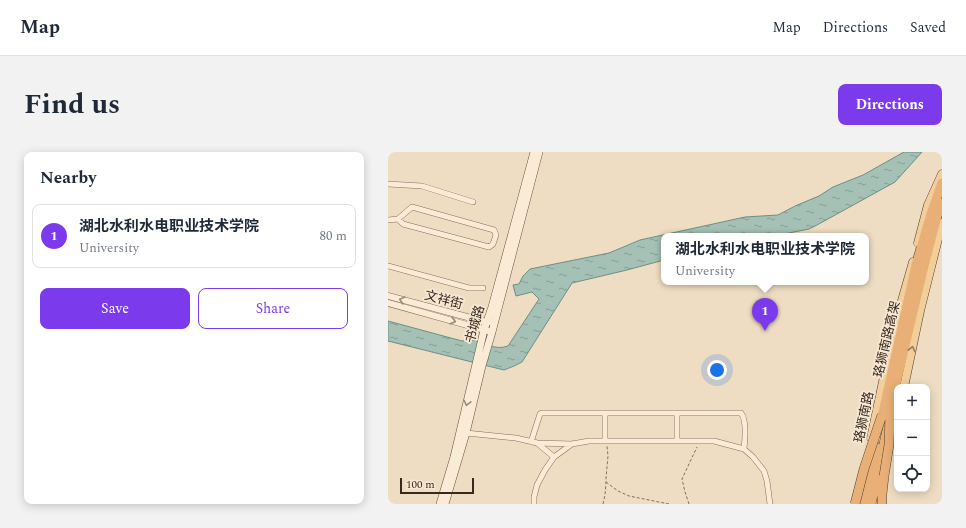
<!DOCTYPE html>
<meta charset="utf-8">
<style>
:root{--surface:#fff;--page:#f2f2f3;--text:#1f2937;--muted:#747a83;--line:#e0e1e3;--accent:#7c3aed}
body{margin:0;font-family:Spectral,"Noto Sans SC",serif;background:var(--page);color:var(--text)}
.controls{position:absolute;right:12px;bottom:12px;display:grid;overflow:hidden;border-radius:8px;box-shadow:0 2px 10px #0003}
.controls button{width:36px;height:36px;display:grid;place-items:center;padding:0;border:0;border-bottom:1px solid var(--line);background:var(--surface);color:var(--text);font:20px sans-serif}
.scale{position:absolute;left:12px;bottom:10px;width:74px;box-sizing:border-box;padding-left:4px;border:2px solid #38281e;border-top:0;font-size:11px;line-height:14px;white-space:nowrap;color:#38281e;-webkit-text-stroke:3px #f6e8d3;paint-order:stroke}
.you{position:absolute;left:329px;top:218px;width:14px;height:14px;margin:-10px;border:3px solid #fff;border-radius:50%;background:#1a73e8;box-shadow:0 0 0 6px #1a73e833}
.badge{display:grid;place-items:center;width:26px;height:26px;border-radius:50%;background:var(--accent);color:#fff;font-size:13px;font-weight:700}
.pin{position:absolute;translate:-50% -33px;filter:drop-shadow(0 1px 2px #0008)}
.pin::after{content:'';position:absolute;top:21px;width:14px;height:12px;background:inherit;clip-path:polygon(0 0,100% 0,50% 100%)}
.popup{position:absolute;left:273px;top:81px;width:208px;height:52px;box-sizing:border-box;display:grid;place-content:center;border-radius:8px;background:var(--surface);filter:drop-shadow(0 1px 3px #0005);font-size:13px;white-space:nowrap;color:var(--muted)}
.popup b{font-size:15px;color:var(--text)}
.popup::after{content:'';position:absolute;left:50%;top:100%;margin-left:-8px;border:8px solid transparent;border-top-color:var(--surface)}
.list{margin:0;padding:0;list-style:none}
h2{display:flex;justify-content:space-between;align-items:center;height:52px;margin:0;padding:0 16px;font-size:17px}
h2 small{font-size:13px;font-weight:400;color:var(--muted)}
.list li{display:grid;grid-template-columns:26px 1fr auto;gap:12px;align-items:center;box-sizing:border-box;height:64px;margin:0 8px 8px;padding:0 8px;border:1px solid var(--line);border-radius:8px}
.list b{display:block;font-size:15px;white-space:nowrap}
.list p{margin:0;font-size:13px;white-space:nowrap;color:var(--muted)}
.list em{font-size:13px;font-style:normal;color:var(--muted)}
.actions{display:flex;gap:8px;padding:12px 16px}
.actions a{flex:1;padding:9px 0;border:1px solid var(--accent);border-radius:8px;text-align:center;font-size:14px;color:var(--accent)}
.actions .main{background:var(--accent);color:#fff}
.icon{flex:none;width:22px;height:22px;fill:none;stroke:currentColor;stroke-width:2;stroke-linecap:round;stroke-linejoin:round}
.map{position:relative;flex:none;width:554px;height:352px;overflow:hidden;border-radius:8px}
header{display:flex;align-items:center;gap:24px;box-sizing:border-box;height:56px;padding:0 20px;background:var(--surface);border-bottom:1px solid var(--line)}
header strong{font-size:19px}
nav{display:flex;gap:22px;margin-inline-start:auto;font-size:14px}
.intro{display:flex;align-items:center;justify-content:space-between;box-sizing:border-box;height:96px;padding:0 24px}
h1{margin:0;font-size:28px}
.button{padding:10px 18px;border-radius:8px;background:var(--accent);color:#fff;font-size:14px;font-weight:700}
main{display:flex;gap:24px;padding:0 24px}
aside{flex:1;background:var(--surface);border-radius:8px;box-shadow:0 2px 10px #0003}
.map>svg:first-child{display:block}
</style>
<header>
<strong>Map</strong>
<nav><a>Map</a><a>Directions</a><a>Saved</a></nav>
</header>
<div class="intro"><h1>Find us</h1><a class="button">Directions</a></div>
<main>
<aside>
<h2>Nearby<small></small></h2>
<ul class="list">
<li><span class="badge">1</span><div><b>湖北水利水电职业技术学院</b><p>University</p></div><em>80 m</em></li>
</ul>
<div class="actions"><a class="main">Save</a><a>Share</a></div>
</aside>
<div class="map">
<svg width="554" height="352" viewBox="0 0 554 352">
<defs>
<pattern id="water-ripples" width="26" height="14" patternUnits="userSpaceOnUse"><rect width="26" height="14" fill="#a5c1b6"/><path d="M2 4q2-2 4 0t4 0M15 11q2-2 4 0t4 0" fill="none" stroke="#879d93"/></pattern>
</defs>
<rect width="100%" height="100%" fill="#eeddc3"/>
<path fill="url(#water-ripples)" stroke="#6c8f83" d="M 516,0 L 534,0 L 507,30 L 429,73 L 421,77 L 386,84 L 276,84 L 276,108 L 239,118 L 184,131 L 134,210 L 126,214 L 116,218 L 0,189 L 0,169 L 74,189 C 77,189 81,188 84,188 C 97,190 106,199 120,194 L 151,147 L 144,140 L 128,144 L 125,133 L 131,132 L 135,124 L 142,117 L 221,101 L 252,88 L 357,65 L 390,63 L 407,54 L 431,44 L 445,35 L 475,23 Z"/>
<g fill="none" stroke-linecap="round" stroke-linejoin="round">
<defs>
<path id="minor" d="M 0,32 L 34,34 L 85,50
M 0,68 L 10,67 L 24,55 L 106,78 L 108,83 L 105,92 L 101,95 L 15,72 L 10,67
M 0,114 L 81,136 L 95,136
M 289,261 L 289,289
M 78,281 L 128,286 L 149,291 L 184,292 L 201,289 L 326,289 L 356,297 L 365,305 L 376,319 L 379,329 L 382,352
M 217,289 L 217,261
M 143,290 L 152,262 L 154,261 L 353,261 C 359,268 357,288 356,297
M 149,291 L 166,305
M 146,352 L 146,345 L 149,333 L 157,318 L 166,305 L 184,292"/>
<path id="tertiary" d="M 0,144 L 98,170 L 106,170
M 0,151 L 104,180"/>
<path id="secondary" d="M 52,352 L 66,305 L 96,178 L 104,155 L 146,0
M 57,352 L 78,281 L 94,214 L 104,180 L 151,0"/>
<path id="primary" d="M 530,91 L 540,53 L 554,22
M 516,235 L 532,159 L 554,71
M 483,286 L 507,173 L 525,110
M 504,289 L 509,265"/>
<path id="trunk" d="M 493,269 L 528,113 L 543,62 L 554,31
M 475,352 L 487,294
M 483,352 L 502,264 L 509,227 L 536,114 L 549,64 L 554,51
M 494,352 L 494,342 L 496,324"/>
</defs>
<use href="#minor" stroke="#896e5a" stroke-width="6"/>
<use href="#tertiary" stroke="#896e5a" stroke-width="7"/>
<use href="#secondary" stroke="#6a4f3d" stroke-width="8"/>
<use href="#primary" stroke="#563d2e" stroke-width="9"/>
<use href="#trunk" stroke="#563d2e" stroke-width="10"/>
<path stroke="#896e5a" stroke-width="1" stroke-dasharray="3 2" stroke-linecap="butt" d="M 218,330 L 230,339 L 241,344 L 281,352
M 215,352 L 217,343 L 218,330 L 218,326 L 220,304 L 219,294
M 301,352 L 297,340 L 294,327 L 309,295"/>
<use href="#minor" stroke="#f9ebd6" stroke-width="5"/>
<use href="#tertiary" stroke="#f9ebd6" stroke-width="6"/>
<use href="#secondary" stroke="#f9ebd6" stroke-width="7"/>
<use href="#primary" stroke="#f2ce9b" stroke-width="8"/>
<use href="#trunk" stroke="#e8b077" stroke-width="9"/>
<defs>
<path id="trunk-bridge" d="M 496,324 L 501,293 L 502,264
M 467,352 L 476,317 L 494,263"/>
</defs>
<use href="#trunk-bridge" stroke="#563d2e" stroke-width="10" stroke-linecap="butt"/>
<use href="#trunk-bridge" stroke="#e8b077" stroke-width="9"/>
</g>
<defs><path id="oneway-chevron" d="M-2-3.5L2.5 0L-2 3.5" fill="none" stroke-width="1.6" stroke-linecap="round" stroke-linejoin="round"/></defs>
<g stroke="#988a7a">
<use href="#oneway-chevron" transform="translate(14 148) rotate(-165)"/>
<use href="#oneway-chevron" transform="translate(65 169) rotate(16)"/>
<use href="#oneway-chevron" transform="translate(79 251) rotate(103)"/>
</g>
<use stroke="#957b5c" href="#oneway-chevron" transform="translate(524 197) rotate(-78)"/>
<g text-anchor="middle" stroke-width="3.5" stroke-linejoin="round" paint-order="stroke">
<g font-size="13" fill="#38281e" stroke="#f6e8d3">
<text transform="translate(56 147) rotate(15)" y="5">文祥街</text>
<text transform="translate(86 172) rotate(-74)" y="5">书城路</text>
<text transform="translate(498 187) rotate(-77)" y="5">珞狮南路高架</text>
<text transform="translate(475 265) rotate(-78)" y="5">珞狮南路</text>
</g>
</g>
</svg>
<div class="controls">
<button>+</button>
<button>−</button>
<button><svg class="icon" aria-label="locate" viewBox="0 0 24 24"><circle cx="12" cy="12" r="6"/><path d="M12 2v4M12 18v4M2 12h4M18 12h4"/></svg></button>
</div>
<div class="scale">100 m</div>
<div class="you"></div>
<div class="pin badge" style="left:377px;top:179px">1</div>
<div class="popup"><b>湖北水利水电职业技术学院</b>University</div>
</div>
</main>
